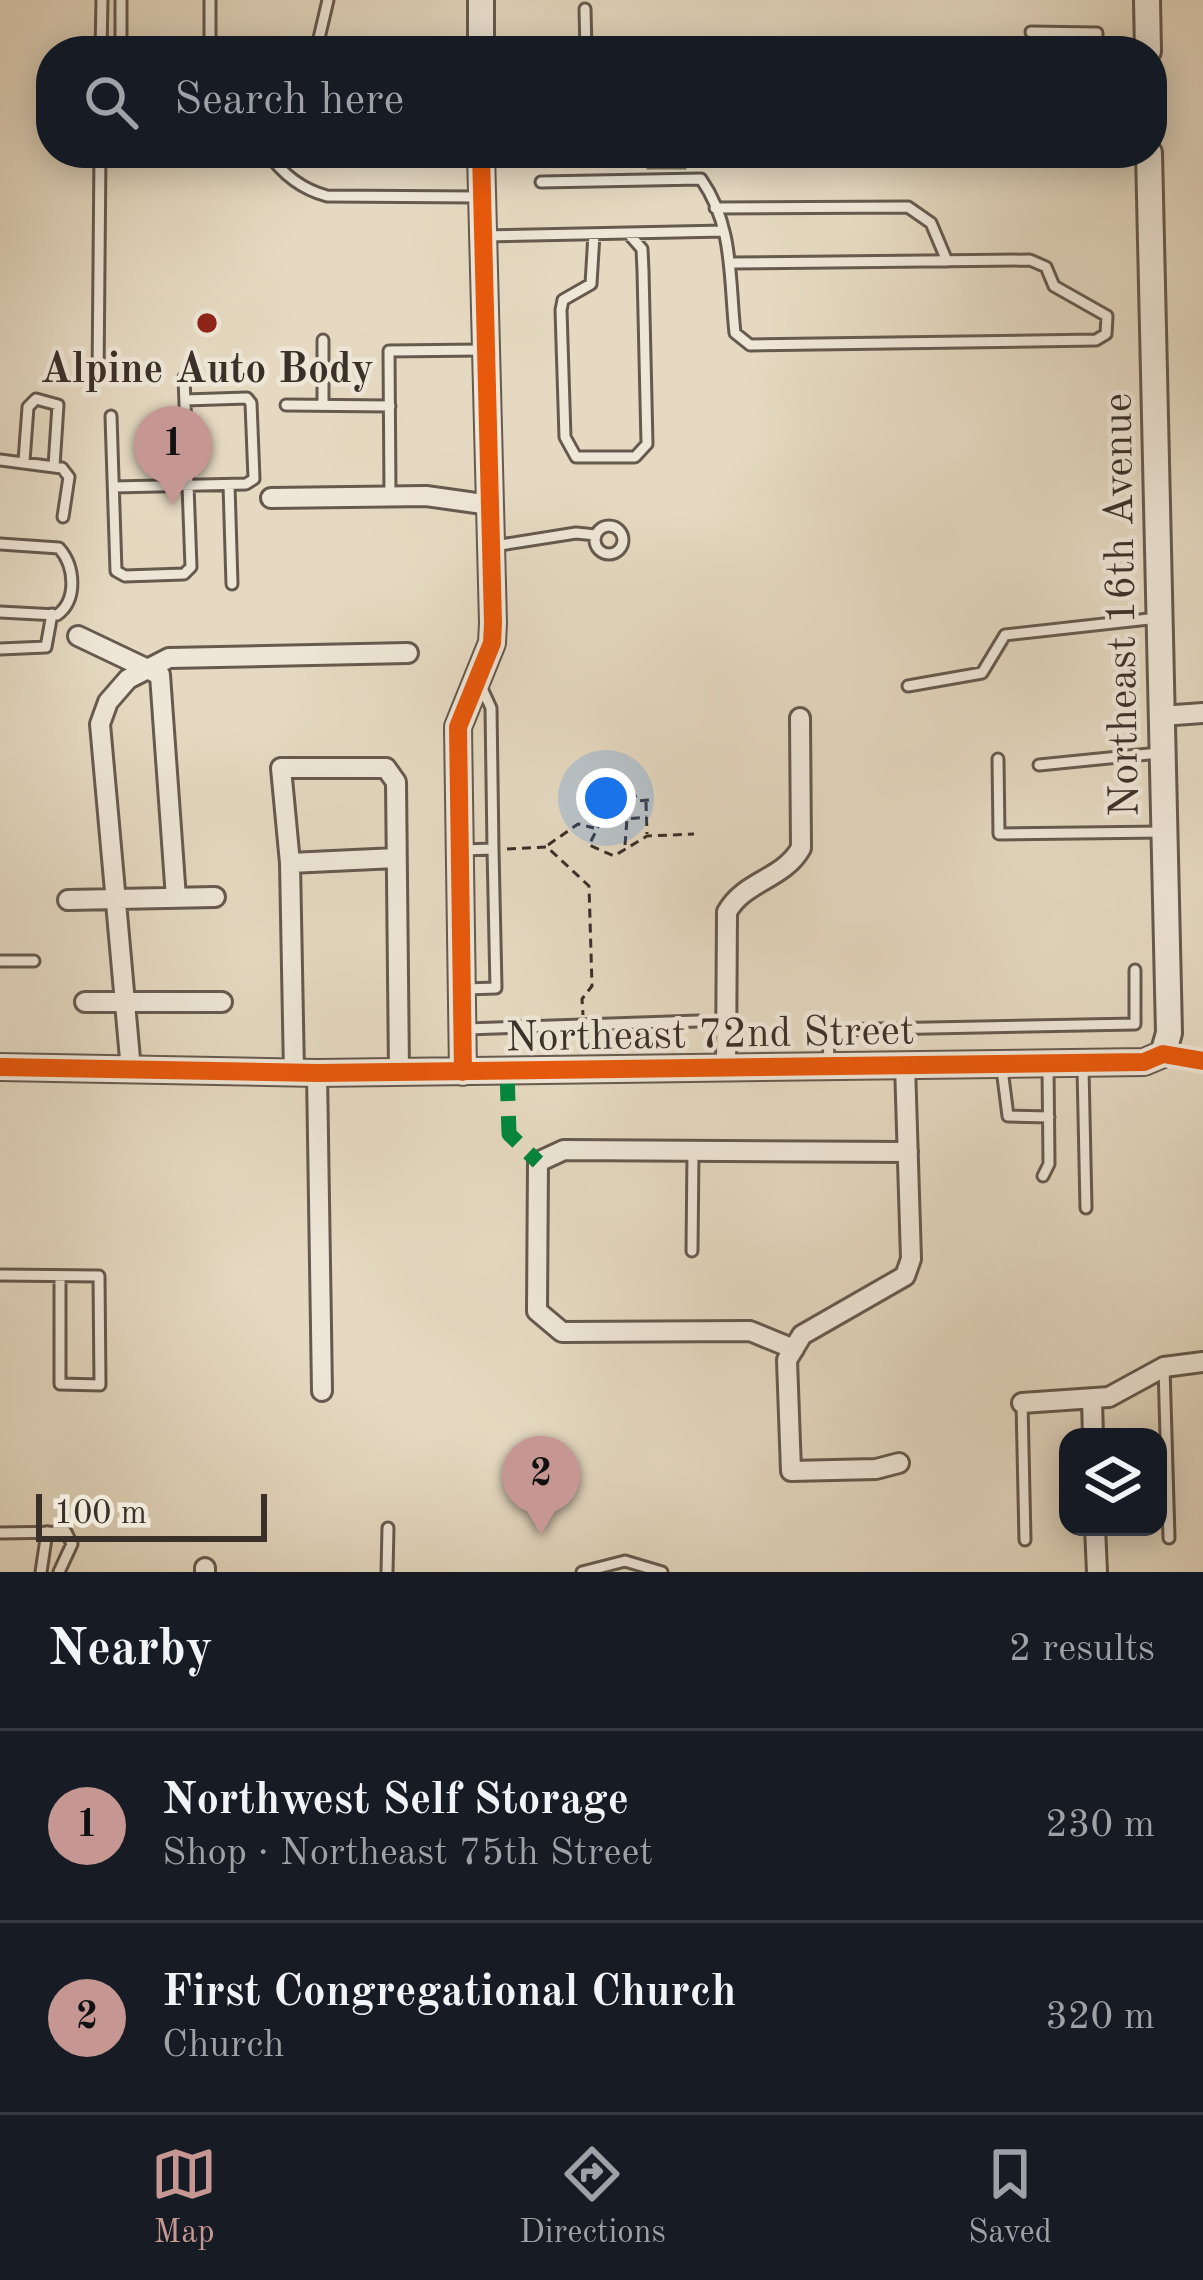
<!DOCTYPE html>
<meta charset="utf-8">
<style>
:root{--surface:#171b24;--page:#242831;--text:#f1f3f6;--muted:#9ea1a6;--line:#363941;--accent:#c59692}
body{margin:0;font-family:"Old Standard TT",serif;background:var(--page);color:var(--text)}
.controls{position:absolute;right:36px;bottom:36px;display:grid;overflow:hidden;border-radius:24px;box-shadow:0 6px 30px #0003}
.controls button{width:108px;height:108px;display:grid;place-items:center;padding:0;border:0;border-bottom:3px solid var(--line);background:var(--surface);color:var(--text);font:60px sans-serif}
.scale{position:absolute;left:36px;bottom:30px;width:231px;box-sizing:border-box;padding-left:12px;border:6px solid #3b3029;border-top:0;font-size:33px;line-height:42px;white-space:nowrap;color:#3b3029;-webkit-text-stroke:9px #eee6d7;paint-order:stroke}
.you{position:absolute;left:606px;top:798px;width:42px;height:42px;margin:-30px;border:9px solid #fff;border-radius:50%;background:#1a73e8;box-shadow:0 0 0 18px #1a73e833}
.badge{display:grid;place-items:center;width:78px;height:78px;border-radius:50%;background:var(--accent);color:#111;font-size:39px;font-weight:700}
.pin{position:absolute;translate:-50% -99px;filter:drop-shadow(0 3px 6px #0008)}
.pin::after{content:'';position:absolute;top:63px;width:42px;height:36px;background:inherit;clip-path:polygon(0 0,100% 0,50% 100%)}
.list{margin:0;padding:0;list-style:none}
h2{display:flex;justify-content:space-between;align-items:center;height:156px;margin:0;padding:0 48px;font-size:51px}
h2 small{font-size:39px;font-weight:400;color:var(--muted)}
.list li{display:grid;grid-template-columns:78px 1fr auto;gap:36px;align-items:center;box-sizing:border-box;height:192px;padding:0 48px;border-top:3px solid var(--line)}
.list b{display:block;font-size:45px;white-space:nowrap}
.list p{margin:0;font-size:39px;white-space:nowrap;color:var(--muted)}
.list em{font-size:39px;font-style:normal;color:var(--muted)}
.icon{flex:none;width:66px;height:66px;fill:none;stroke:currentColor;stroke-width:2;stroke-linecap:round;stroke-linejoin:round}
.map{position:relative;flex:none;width:1203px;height:1572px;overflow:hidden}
.search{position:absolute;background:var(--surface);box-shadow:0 6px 30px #0003;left:36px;right:36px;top:36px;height:132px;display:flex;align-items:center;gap:30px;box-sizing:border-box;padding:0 42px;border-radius:48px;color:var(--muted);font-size:45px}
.sheet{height:540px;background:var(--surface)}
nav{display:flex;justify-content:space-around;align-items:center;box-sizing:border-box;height:168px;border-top:3px solid var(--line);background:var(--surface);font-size:33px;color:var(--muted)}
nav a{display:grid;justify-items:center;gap:6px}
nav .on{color:var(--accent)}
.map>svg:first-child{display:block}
</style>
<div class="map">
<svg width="1203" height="1572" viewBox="0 0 1203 1572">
<rect width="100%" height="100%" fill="#e5d9c1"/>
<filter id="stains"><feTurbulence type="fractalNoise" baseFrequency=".00167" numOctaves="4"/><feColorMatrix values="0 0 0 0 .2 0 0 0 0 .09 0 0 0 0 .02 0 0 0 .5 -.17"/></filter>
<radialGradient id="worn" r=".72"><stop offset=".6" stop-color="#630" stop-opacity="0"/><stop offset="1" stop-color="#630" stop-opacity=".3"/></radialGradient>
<path fill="#b8be91" stroke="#7a775d" stroke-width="3" d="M 648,153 L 684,153 L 685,168 L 648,168 Z"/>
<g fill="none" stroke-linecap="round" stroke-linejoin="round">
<defs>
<path id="service" d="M 121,0 L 121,51
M 210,0 L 210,51
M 585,9 L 586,51
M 1031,32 L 1097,33 L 1097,51
M 101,51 L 102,0
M 316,51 L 328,0
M 268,153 C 283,175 301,189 327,196 L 477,197
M 541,182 L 701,179 C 734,226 729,278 735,333 L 750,345 L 1096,340 L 1106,334 L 1107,316 L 1054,286 L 1046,267 L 1030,260 L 733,263
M 715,208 L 908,207 L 931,223 L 947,261
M 594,234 L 591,284 L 563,300 L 561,310 L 565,437 L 576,457 L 635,457 L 647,444 L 643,271 L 642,249 L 628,233
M 483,236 L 724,231
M 98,379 L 100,153
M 286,405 L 390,406
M 323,405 L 323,340
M 111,416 L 116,571 L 125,576 L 184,574 L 191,567 L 184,377
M 0,460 L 62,468 L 69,477 L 63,517
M 24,461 L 28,407 L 36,399 L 58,405 L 54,466
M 229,485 L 232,584
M 114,487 L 246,484 L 254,479 L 251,403 L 247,398 L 185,400
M 390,495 L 389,351 L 481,350
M595 540a14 14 0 1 1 28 0a14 14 0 1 1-28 0Z
M 0,544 L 59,548 C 75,566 78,600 57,615 L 0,612
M 494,546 L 576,533 L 596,535
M 0,649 L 46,647 L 52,614
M 480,684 L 491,708 L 493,849
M 908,686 L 982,673 L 1005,635 L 1158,618
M 998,759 L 999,834 L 1163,832
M 1039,765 L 1159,753
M 463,850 L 493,849 L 496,988 L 465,989
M 0,961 L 34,961
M 467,1029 L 698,1021
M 829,1065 L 828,1030 L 1135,1024 L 1135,970
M 1083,1068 L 1086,1208
M 1002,1069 L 1008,1116 L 1049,1117
M 1043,1176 L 1049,1164 L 1048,1068
M 692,1251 L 693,1152
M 0,1275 L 99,1276 L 100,1385 L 60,1384 L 60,1276
M 1164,1367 L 1169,1538
M 1022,1403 L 1025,1540
M 0,1533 L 66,1532 L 72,1544 L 59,1572
M 41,1572 L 47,1532
M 387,1572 L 388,1528
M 582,1572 L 625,1561 L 662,1572"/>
<path id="minor" d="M 271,498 L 426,496 L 490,505
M 78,636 L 160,675 L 176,898
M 1161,716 L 1203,713
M 290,863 L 396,858
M 68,900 L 215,897
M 85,1002 L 222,1002
M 1163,1054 L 1203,1061
M 726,1069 L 727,912 C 745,880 783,880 801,848 L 800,718
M 131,1070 L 100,724 L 108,702 L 128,679 L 169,658 L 408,653
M 294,1073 L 290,863 L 281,768 L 386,768 L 396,782 L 399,1072
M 317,1073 L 322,1391
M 794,1349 L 750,1331 L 562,1332 L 537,1311 L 538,1162 L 564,1150 L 908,1152
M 1092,1400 L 1093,1437
M 1022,1403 L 1109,1397 L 1164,1367 L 1203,1362
M 899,1463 L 876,1469 L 791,1471 L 787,1360 L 802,1335 L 905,1276 L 911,1259 L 905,1065
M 1095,1527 L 1097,1572
M 205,1568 L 205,1572"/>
<path id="tertiary" d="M 481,0 L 481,51
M 1147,0 L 1148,51
M 0,1067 L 317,1073 L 1144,1062 L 1163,1054 L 1169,1033 L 1149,153
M 463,1072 L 458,727 L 492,643 L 493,623 L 481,153"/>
</defs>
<use href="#service" stroke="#665a4f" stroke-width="15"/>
<use href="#minor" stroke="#665a4f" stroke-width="24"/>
<use href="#tertiary" stroke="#665a4f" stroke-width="30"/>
<path stroke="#3b3029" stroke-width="3" stroke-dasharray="9 6" stroke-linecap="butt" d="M 649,800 L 638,801 L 630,787 L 618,788 L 589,845 L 614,856 L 647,836 L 694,834
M 646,802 L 647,834
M 548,845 L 578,824 L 594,828
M 625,845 L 627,819 L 647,817
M 507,849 L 547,847 L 589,886 L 592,986 L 582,999 L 583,1015"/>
<use href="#service" stroke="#eee6d7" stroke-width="9"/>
<use href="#minor" stroke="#eee6d7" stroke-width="18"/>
<use href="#tertiary" stroke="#eee6d7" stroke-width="24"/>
<path stroke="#00873e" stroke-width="15" stroke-dasharray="30 15" stroke-linecap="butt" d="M 507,1071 L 509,1134 L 538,1162"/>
<defs>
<path id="cycleway" d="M 0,1067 L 317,1073 L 1144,1062 L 1163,1054 L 1203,1061
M 463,1072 L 458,727 L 492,643 L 493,623 L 481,153"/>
</defs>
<use href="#cycleway" stroke="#eee6d7" stroke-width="26"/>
<use href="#cycleway" stroke="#e8590c" stroke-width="18"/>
</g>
<circle fill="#8f2418" stroke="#eee6d7" stroke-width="4.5" cx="207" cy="323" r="12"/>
<g text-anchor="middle" stroke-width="9" stroke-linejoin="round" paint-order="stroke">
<g font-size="42" font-weight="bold" fill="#3b3029" stroke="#eee6d7">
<text x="207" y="382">Alpine Auto Body</text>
</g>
<g font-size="42" fill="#3b3029" stroke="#eee6d7">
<text transform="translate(1119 605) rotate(-91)" y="15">Northeast 16th Avenue</text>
<text transform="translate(710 1032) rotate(-1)" y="15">Northeast 72nd Street</text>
</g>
</g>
<rect width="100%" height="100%" filter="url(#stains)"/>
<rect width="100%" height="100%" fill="url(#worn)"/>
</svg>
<div class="controls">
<button><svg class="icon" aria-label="layers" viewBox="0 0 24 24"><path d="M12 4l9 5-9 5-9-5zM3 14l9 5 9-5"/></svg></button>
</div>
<div class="scale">100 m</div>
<div class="you"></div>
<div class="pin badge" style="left:173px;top:505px">1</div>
<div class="pin badge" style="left:541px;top:1535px">2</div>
<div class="search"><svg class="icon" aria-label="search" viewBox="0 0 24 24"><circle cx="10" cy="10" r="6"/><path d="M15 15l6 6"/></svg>Search here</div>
</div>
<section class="sheet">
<h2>Nearby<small>2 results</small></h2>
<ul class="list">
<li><span class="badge">1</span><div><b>Northwest Self Storage</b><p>Shop · Northeast 75th Street</p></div><em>230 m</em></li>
<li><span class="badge">2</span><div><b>First Congregational Church</b><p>Church</p></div><em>320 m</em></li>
</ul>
</section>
<nav>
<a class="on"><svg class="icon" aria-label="map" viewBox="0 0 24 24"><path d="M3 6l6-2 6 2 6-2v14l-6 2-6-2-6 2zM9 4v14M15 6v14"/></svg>Map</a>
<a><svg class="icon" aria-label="directions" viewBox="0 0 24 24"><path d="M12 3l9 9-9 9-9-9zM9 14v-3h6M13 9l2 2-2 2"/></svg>Directions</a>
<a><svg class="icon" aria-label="saved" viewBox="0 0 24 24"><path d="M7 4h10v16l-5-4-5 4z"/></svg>Saved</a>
</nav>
